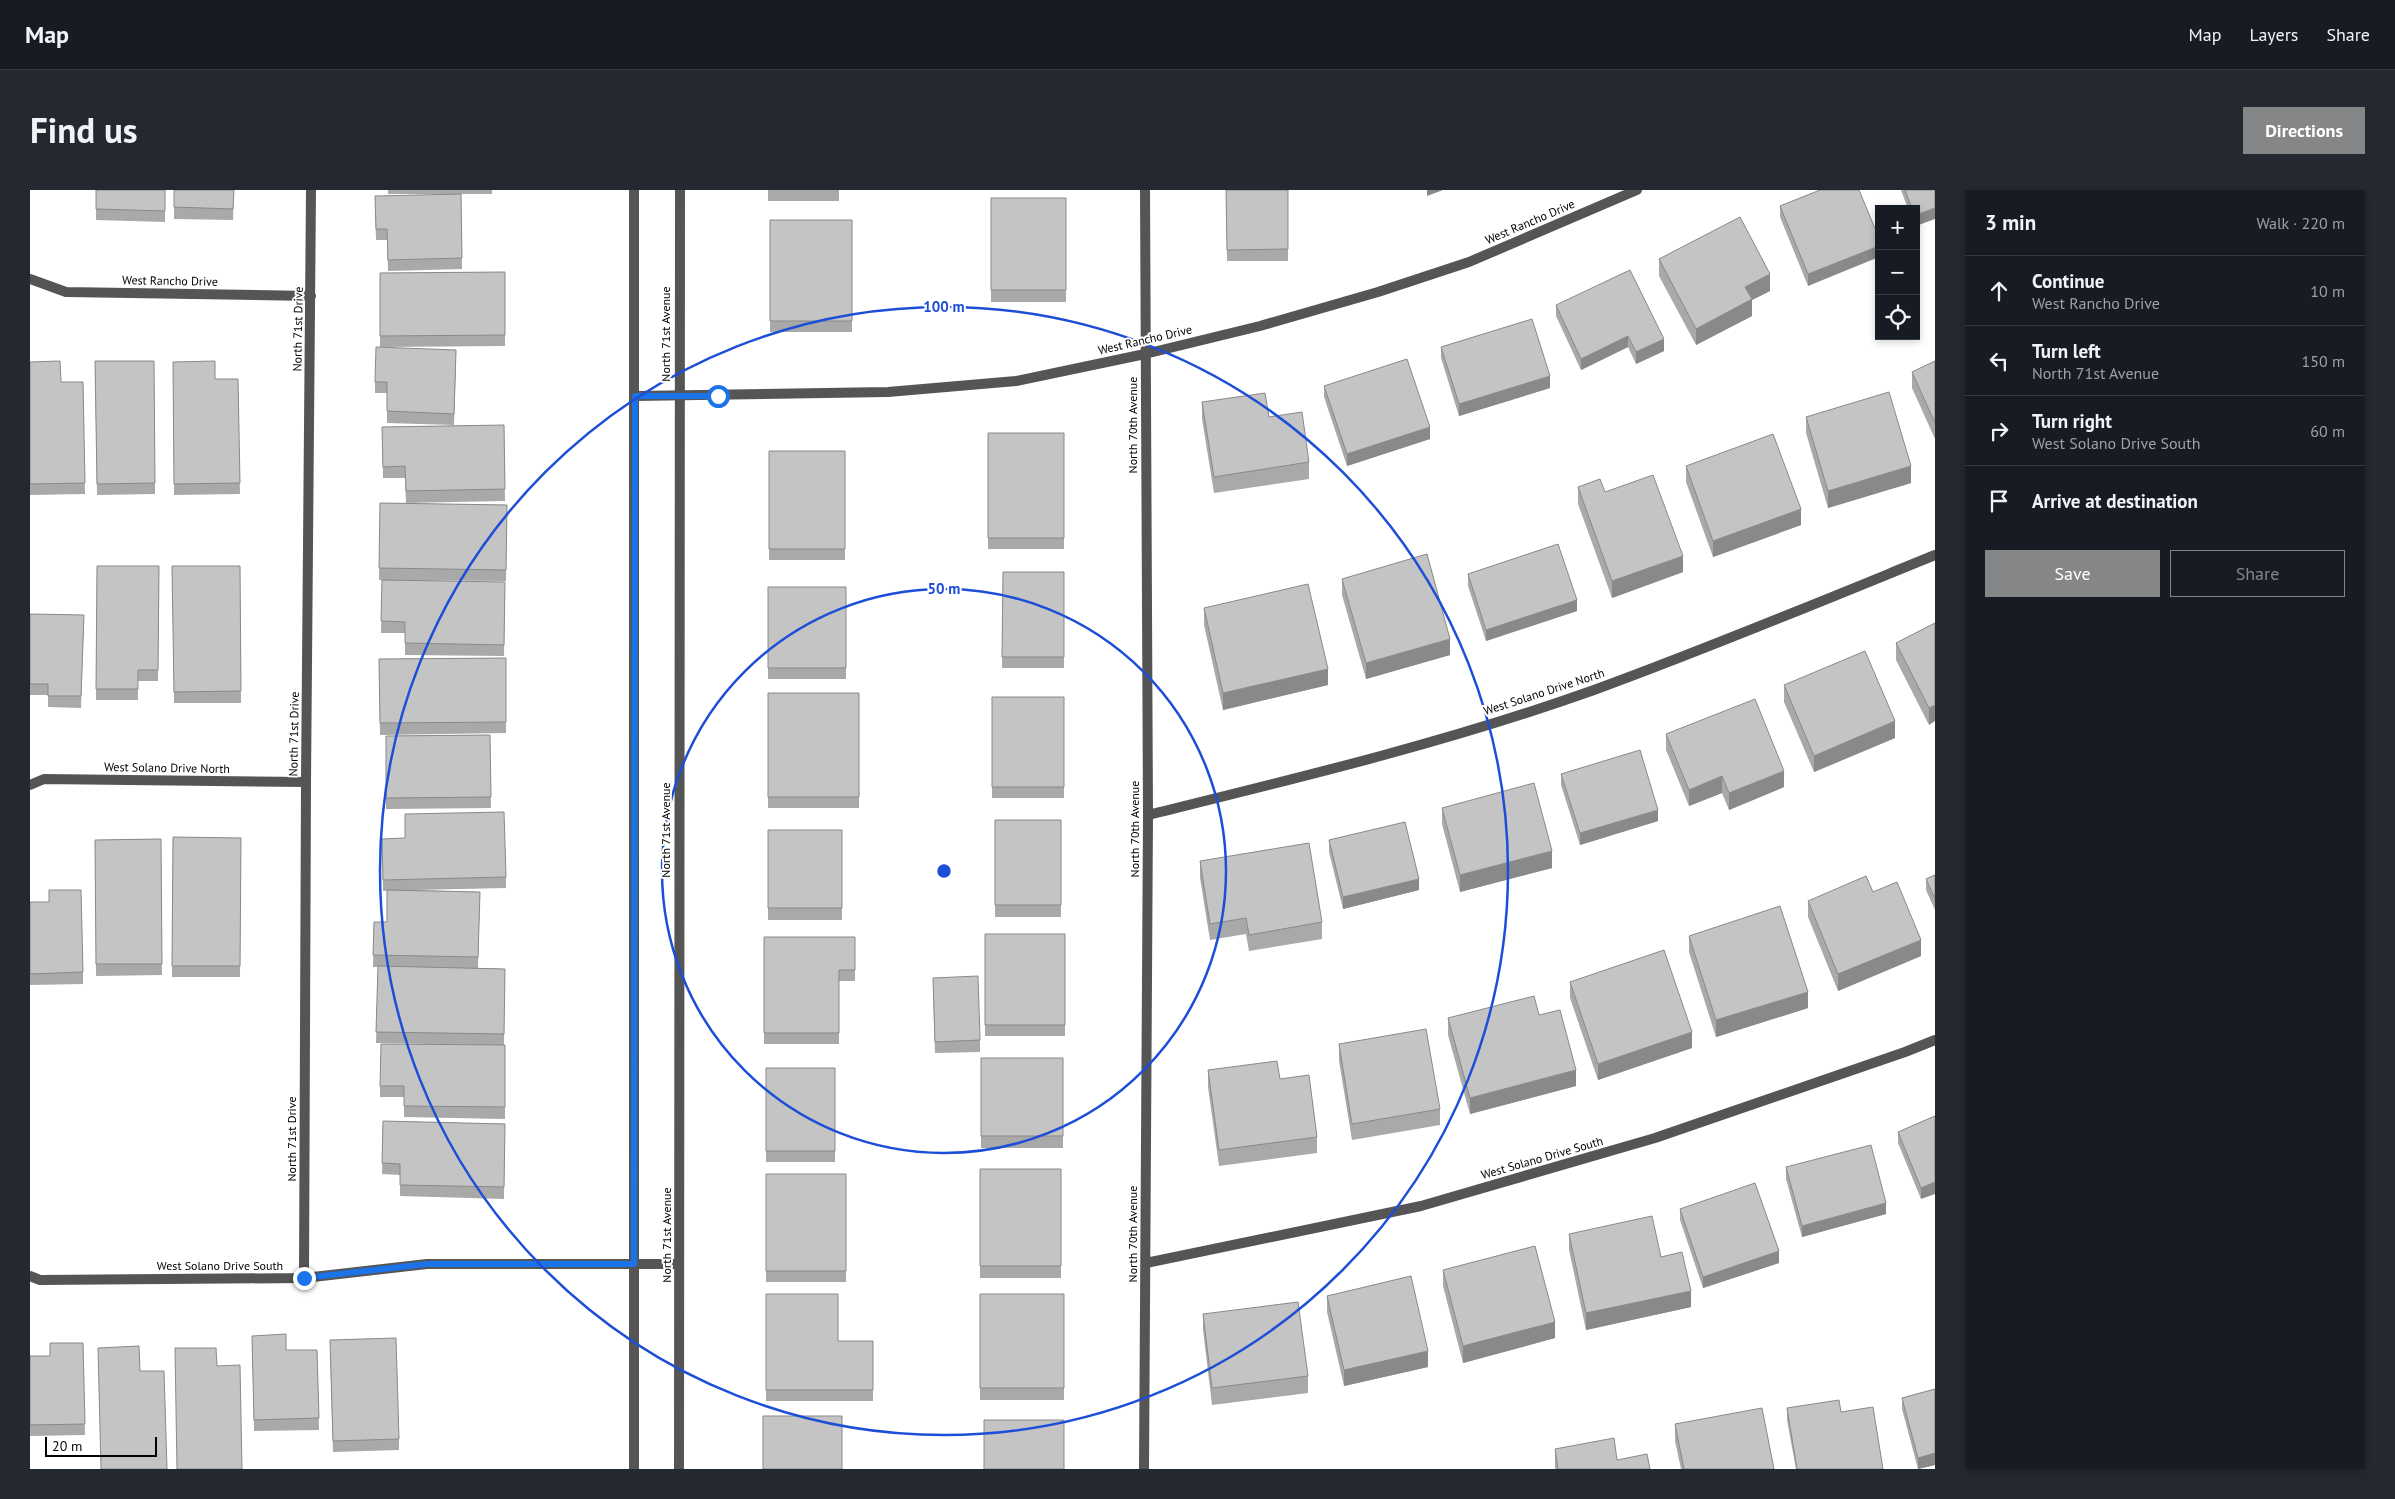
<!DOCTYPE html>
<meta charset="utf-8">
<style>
:root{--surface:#171b24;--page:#242831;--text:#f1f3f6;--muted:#9ea1a6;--line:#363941;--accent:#858687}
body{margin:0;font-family:"PT Sans",sans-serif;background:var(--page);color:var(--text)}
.controls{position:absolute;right:15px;top:15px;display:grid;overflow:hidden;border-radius:0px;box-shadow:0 2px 8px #0003}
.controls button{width:45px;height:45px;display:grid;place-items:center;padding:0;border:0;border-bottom:1px solid var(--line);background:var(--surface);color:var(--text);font:25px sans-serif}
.scale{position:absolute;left:15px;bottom:12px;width:112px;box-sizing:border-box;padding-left:5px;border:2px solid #000;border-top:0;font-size:14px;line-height:18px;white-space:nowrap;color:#000;-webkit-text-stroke:4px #fff;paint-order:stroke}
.stop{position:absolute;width:15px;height:15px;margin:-11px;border:4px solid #1a73e8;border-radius:50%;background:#fff}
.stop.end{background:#1a73e8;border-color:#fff;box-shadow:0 1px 5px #0008}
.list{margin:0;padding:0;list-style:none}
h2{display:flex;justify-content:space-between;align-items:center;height:65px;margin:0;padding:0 20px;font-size:21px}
h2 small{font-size:16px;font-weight:400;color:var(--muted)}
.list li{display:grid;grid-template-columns:32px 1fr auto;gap:15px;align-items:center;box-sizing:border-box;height:70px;padding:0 20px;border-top:1px solid var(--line)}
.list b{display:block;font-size:19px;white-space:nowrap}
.list p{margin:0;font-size:16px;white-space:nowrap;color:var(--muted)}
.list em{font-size:16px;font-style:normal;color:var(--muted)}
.actions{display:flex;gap:10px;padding:15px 20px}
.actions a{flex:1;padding:11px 0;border:1px solid var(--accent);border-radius:0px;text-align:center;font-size:18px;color:var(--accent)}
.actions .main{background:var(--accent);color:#fff}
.icon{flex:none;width:28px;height:28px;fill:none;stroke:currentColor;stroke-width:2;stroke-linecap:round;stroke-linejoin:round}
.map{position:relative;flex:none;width:1905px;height:1279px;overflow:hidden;border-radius:0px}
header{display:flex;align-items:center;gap:30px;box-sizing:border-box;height:70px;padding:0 25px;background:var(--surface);border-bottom:1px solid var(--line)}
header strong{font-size:24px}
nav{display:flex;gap:28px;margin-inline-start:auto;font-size:18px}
.intro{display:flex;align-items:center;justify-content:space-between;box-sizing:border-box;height:120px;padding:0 30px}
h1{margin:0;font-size:35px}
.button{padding:12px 22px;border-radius:0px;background:var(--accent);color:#fff;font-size:18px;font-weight:700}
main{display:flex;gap:30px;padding:0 30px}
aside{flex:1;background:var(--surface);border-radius:0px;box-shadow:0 2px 8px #0003}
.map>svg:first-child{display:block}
</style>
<header>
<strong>Map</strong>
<nav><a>Map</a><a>Layers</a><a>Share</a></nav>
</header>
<div class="intro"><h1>Find us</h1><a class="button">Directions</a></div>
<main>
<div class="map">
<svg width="1905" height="1279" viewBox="0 0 1905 1279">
<rect width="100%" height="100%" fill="#fff"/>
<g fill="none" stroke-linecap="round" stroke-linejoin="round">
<path stroke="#555" stroke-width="10" d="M 0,89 L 36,102 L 281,106
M 605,206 L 858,202 L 986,191 L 1115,164 L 1230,136 L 1348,102 L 1439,72 L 1607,0
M 0,595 L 14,589 L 276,592
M 1118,625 C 1268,588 1418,552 1564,500 C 1679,458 1792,411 1905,365
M 1116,1073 L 1391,1016 L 1625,948 L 1875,862 L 1905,850
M 0,1086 L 10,1090 L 274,1088 L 397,1074 L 604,1074
M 274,1088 L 276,592 L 281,0
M 1114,1279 L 1118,625 L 1115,0"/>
<path stroke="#555" stroke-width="10" d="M 604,1074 L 649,1074
M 604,1279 L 604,0
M 649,1279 L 650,0"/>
</g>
<path fill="#a9a9a9" d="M 66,0 L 135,0 L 135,32 L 66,30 Z
M 144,0 L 204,0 L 203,30 L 144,29 Z
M 358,0 L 462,0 L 462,4 L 431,4 L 432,79 L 358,81 L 357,50 L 346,50 L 345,17 L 417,4 L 358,4 Z
M 738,0 L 809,0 L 809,11 L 738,11 Z
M 1196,0 L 1258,0 L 1258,71 L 1197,71 Z
M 1790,0 L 1778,96 L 1750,27 L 1750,16 Z
M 1871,0 L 1905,0 L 1886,19 L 1878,19 Z
M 961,8 L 1036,8 L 1036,112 L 961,112 Z
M 740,30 L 822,30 L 822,142 L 740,142 Z
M 1629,69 L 1740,101 L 1722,110 L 1722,126 L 1666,155 L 1629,86 Z
M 475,82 L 475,156 L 350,157 L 350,83 Z
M 1526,115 L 1634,161 L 1606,174 L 1598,157 L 1551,180 L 1526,126 Z
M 1411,157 L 1520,198 L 1429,226 L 1411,168 Z
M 65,171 L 124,171 L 125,304 L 67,305 Z
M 426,171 L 424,235 L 357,233 L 357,203 L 345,203 L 345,192 Z
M 1905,171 L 1905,249 L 1882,198 L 1882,182 Z
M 0,172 L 31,192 L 53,192 L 55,304 L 0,305 Z
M 143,172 L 185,189 L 208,189 L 210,304 L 144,305 Z
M 1294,196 L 1400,249 L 1317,276 L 1294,207 Z
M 1172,212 L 1239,227 L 1279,272 L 1279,289 L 1184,303 L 1172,229 Z
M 1776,227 L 1881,293 L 1798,318 L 1776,243 Z
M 474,235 L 475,311 L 376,313 L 375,288 L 353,288 L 352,237 Z
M 958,243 L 1034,243 L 1034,359 L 958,359 Z
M 739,261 L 815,261 L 815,370 L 739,370 Z
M 1656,276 L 1771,335 L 1683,367 L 1656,292 Z
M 1548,297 L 1575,302 L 1653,382 L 1582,408 L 1548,314 Z
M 350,313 L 477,315 L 476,391 L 349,390 Z
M 67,376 L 129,376 L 128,491 L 108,491 L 108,510 L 66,510 Z
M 142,376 L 210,376 L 211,513 L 144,513 Z
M 973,382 L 1034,382 L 1034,478 L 972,478 Z
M 1438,384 L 1547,421 L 1456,451 L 1438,396 Z
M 1312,389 L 1420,465 L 1336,489 L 1312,405 Z
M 352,390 L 475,392 L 474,466 L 375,465 L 375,443 L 351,443 Z
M 738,397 L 816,397 L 816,489 L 738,489 Z
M 1174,418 L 1298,495 L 1193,520 L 1174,435 Z
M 0,424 L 54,425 L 51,518 L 18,517 L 18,505 L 0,505 Z
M 1905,433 L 1899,535 L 1866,470 L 1866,453 Z
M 476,468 L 476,543 L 350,545 L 349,469 Z
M 1754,495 L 1865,548 L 1784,582 L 1754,512 Z
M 738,503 L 829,503 L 829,618 L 738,618 Z
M 962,507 L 1034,507 L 1034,608 L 962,608 Z
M 1636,544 L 1754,597 L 1699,620 L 1692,603 L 1659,616 L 1636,560 Z
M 460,545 L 461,618 L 356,619 L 356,546 Z
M 1531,584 L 1628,631 L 1550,655 L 1531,595 Z
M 1412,618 L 1522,678 L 1430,702 L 1412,634 Z
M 965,630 L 1031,630 L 1031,727 L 965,727 Z
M 738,640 L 812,640 L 812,730 L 738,730 Z
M 143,647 L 211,648 L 210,787 L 142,787 Z
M 131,649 L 132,785 L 66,786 L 65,650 Z
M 352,649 L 476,687 L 476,698 L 384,700 L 450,702 L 448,778 L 475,779 L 474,855 L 475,855 L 475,929 L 374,927 L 374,907 L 350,907 L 350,896 L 456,855 L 346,853 L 348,777 L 343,777 L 344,732 L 357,732 L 357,701 L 353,701 Z
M 1299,650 L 1389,700 L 1313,719 L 1299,662 Z
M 1170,671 L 1292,732 L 1292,749 L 1219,761 L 1216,744 L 1180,750 L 1170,688 Z
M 1905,685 L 1905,720 L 1896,700 L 1896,689 Z
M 1843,702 L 1891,766 L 1808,801 L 1778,727 L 1778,711 Z
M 0,712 L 53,782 L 53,794 L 0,795 Z
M 955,744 L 1035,744 L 1035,846 L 955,846 Z
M 1659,746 L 1778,818 L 1686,847 L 1659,762 Z
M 734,747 L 825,747 L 825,791 L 809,791 L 809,854 L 734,854 Z
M 1540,792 L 1662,858 L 1568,890 L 1540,808 Z
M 903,799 L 950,850 L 950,862 L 905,863 Z
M 1509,825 L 1546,896 L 1440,924 L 1418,845 L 1418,828 Z
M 1309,854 L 1410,919 L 1410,935 L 1322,950 L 1309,871 Z
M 951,868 L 1033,868 L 1033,958 L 951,958 Z
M 736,878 L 805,878 L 805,972 L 736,972 Z
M 1178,880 L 1250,889 L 1287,947 L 1287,963 L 1189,976 L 1178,897 Z
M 1905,926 L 1891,1009 L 1868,953 L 1868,942 Z
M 353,931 L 475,934 L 474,1009 L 370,1006 L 370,985 L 352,984 Z
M 1756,977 L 1856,1024 L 1772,1047 L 1756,989 Z
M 950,979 L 1031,979 L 1031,1088 L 950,1088 Z
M 736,984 L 816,984 L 816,1092 L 736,1092 Z
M 1650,1019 L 1749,1073 L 1673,1098 L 1650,1030 Z
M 1539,1044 L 1631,1067 L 1661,1117 L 1556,1140 L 1539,1060 Z
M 1413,1080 L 1525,1148 L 1433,1173 L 1413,1096 Z
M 736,1104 L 808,1151 L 843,1151 L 843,1211 L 736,1211 Z
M 950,1104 L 1034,1104 L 1034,1210 L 950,1210 Z
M 1297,1106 L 1398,1177 L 1314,1196 L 1297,1122 Z
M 1173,1124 L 1278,1186 L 1278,1203 L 1182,1215 L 1173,1140 Z
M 222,1146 L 256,1160 L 287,1160 L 289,1240 L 224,1241 Z
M 20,1153 L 53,1153 L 55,1245 L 0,1246 L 0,1166 L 20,1166 Z
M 300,1161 L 369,1249 L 369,1260 L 303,1262 Z
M 1905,1199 L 1905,1275 L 1888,1279 L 1872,1219 L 1872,1208 Z
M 1757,1218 L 1811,1222 L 1853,1279 L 1766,1279 L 1757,1230 Z
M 1645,1234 L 1744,1279 L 1651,1279 L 1645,1251 Z
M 1525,1259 L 1587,1270 L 1620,1279 L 1525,1279 Z"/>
<path fill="#898989" d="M 1397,0 L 1413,0 L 1397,6 Z
M 1905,18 L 1905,29 L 1886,36 L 1886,25 Z
M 1849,56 L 1849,67 L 1778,96 L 1778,84 Z
M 1740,84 L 1740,101 L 1722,110 L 1722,126 L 1666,155 L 1666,139 L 1715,97 Z
M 1598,146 L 1598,157 L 1551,180 L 1551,169 Z
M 1634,149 L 1634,161 L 1606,174 L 1606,162 Z
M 1520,186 L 1520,198 L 1429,226 L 1429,214 Z
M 1400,237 L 1400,249 L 1317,276 L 1317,264 Z
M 1881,276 L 1881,293 L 1798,318 L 1798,301 Z
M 1771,319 L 1771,335 L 1683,367 L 1683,351 Z
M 1653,366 L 1653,382 L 1582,408 L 1582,391 Z
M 1547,410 L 1547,421 L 1456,451 L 1456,440 Z
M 1420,449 L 1420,465 L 1336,489 L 1336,473 Z
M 1298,479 L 1298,495 L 1193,520 L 1193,503 Z
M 1905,515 L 1905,531 L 1899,535 L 1899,518 Z
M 1865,531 L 1865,548 L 1784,582 L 1784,566 Z
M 1754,581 L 1754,597 L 1699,620 L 1699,603 Z
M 1692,586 L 1692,603 L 1659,616 L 1659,600 Z
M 1628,620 L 1628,631 L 1550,655 L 1550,643 Z
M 1522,661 L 1522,678 L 1430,702 L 1430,685 Z
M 1389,689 L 1389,700 L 1313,719 L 1313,707 Z
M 1891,750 L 1891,766 L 1808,801 L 1808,784 Z
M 1778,802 L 1778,818 L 1686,847 L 1686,830 Z
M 1662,842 L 1662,858 L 1568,890 L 1568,874 Z
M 1546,880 L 1546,896 L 1440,924 L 1440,908 Z
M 1905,992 L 1905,1004 L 1891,1009 L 1891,998 Z
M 1856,1013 L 1856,1024 L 1772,1047 L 1772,1036 Z
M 1749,1061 L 1749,1073 L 1673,1098 L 1673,1087 Z
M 1661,1101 L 1661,1117 L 1556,1140 L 1556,1123 Z
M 1525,1132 L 1525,1148 L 1433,1173 L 1433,1156 Z
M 1398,1161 L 1398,1177 L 1314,1196 L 1314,1180 Z
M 1905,1263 L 1905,1275 L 1888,1279 L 1888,1268 Z"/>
<path fill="#c4c4c4" stroke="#898989" d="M 66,0 L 135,0 L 135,21 L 66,19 Z
M 144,0 L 204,0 L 203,19 L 144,17 Z
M 1196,0 L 1258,0 L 1258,59 L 1197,60 Z
M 1790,0 L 1829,0 L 1849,48 L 1849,56 L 1778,84 L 1750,16 Z
M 1875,0 L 1905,0 L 1905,18 L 1886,25 L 1886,19 L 1882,19 Z
M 431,4 L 432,68 L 358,70 L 357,39 L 346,39 L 345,6 Z
M 961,8 L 1036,8 L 1036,100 L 961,100 Z
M 1710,27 L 1740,84 L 1715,97 L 1722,109 L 1666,139 L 1629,69 Z
M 740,30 L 822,30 L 822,131 L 740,131 Z
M 1600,80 L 1634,149 L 1606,162 L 1598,146 L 1551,169 L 1526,115 Z
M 475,82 L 475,145 L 350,146 L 350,83 Z
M 1502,129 L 1520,186 L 1429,214 L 1411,157 Z
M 346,157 L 426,160 L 424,224 L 357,221 L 357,192 L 345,192 Z
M 1377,169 L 1400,237 L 1317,264 L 1294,196 Z
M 30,171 L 31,192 L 53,192 L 55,293 L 0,294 L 0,172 Z
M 65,171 L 124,171 L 125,293 L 67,294 Z
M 185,171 L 185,189 L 208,189 L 210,293 L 144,294 L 143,172 Z
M 1905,171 L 1905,233 L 1882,182 Z
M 1859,202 L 1881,276 L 1798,301 L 1776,227 Z
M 1235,203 L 1239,227 L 1272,222 L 1279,272 L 1184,287 L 1172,212 Z
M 474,235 L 475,299 L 376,301 L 375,276 L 353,277 L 352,237 Z
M 958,243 L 1034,243 L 1034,348 L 958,348 Z
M 1743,244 L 1771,319 L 1683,351 L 1656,276 Z
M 739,261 L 815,261 L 815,359 L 739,359 Z
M 1623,285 L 1653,366 L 1582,391 L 1548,297 L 1570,289 L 1575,302 Z
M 350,313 L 477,315 L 476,380 L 349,378 Z
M 1528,354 L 1547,410 L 1456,440 L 1438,384 Z
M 1397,364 L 1420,449 L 1336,473 L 1312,389 Z
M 67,376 L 129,376 L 128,480 L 108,480 L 108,499 L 66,499 Z
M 142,376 L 210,376 L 211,501 L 144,502 Z
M 973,382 L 1034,382 L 1034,467 L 972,467 Z
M 352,390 L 475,392 L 474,455 L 375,453 L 375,432 L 351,431 Z
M 1278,394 L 1298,479 L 1193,503 L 1174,418 Z
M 738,397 L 816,397 L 816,478 L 738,478 Z
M 0,424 L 54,425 L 51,506 L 18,506 L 18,494 L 0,494 Z
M 1905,433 L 1905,515 L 1899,518 L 1866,453 Z
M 1835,461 L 1865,531 L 1784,566 L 1754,495 Z
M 476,468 L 476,532 L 350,533 L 349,469 Z
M 738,503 L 829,503 L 829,607 L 738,607 Z
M 962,507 L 1034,507 L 1034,597 L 962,597 Z
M 1725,509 L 1754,581 L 1699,603 L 1692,586 L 1659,600 L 1636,544 Z
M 460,545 L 461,607 L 356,608 L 356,546 Z
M 1610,560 L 1628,620 L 1550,643 L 1531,584 Z
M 1504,593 L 1522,661 L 1430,685 L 1412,618 Z
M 474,622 L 476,687 L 353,690 L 352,649 L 375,648 L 375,624 Z
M 965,630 L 1031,630 L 1031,715 L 965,715 Z
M 1375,632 L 1389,689 L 1313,707 L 1299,650 Z
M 738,640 L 812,640 L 812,718 L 738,718 Z
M 143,647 L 211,648 L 210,776 L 142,776 Z
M 131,649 L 132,774 L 66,774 L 65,650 Z
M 1279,653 L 1292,732 L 1219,745 L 1216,728 L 1180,734 L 1170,671 Z
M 1905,685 L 1905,709 L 1896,689 Z
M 1836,686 L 1843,702 L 1867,692 L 1891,750 L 1808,784 L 1778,711 Z
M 19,700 L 51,700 L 53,782 L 0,784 L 0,712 L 19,712 Z
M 357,700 L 450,702 L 448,767 L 343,765 L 344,732 L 357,732 Z
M 1750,716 L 1778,802 L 1686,830 L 1659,746 Z
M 955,744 L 1035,744 L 1035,835 L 955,835 Z
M 734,747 L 825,747 L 825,780 L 809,780 L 809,843 L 734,843 Z
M 1634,760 L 1662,842 L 1568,874 L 1540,792 Z
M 348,776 L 475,779 L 474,844 L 346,842 Z
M 948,786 L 950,850 L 905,852 L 903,788 Z
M 1504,806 L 1509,825 L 1530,820 L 1546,880 L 1440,908 L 1418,828 Z
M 1396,839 L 1410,919 L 1322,934 L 1309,854 Z
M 351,854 L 475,855 L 475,917 L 374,916 L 374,896 L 350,896 Z
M 951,868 L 1033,868 L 1033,946 L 951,946 Z
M 1247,871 L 1250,889 L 1279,885 L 1287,947 L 1189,960 L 1178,880 Z
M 736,878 L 805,878 L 805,961 L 736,961 Z
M 1905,926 L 1905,992 L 1891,998 L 1868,942 Z
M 353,931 L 475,934 L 474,997 L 370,995 L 370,974 L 352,973 Z
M 1841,955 L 1856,1013 L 1772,1036 L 1756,977 Z
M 950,979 L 1031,979 L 1031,1076 L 950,1076 Z
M 736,984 L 816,984 L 816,1081 L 736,1081 Z
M 1725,993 L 1749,1061 L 1673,1087 L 1650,1019 Z
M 1622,1026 L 1631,1067 L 1652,1062 L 1661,1101 L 1556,1123 L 1539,1044 Z
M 1505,1056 L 1525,1132 L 1433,1156 L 1413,1080 Z
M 1381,1086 L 1398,1161 L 1314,1180 L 1297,1106 Z
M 736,1104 L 808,1104 L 808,1151 L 843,1151 L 843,1200 L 736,1200 Z
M 950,1104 L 1034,1104 L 1034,1198 L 950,1198 Z
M 1268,1112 L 1278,1186 L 1182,1198 L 1173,1124 Z
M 256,1144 L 256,1160 L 287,1160 L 289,1228 L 224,1230 L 222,1146 Z
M 366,1148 L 369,1249 L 303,1251 L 300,1150 Z
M 20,1153 L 53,1153 L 55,1234 L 0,1235 L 0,1166 L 20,1166 Z
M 109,1156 L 110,1181 L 134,1181 L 137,1279 L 71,1279 L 68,1158 Z
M 145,1158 L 186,1158 L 187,1176 L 210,1175 L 212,1279 L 147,1279 Z
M 1905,1199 L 1905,1263 L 1888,1268 L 1872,1208 Z
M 1809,1210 L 1811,1222 L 1843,1217 L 1853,1279 L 1767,1279 L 1757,1218 Z
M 1732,1218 L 1744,1279 L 1654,1279 L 1645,1234 Z
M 733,1226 L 812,1226 L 812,1279 L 733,1279 Z
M 954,1230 L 1034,1230 L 1034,1279 L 954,1279 Z
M 1584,1248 L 1587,1270 L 1617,1264 L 1620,1279 L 1528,1279 L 1525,1259 Z"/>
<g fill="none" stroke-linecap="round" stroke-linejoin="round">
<path stroke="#1a73e8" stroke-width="6" d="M 274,1088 L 397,1074 L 604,1074 L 605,206 L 688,206"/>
</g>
<g fill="none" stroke="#1d4ed8" stroke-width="2.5">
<circle cx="914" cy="681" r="282"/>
<circle cx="914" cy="681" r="564"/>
</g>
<g text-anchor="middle" stroke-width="4" stroke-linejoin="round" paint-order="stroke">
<g font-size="12" fill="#000" stroke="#fff">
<text transform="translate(1500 32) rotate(-23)" y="4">West Rancho Drive</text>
<text transform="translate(140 91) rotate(1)" y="4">West Rancho Drive</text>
<text transform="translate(268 139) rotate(-89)" y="4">North 71st Drive</text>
<text transform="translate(636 144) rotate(-90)" y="4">North 71st Avenue</text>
<text transform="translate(1115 150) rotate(-13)" y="4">West Rancho Drive</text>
<text transform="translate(1103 235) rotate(-90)" y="4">North 70th Avenue</text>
<text transform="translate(1514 502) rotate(-18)" y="4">West Solano Drive North</text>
<text transform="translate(264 544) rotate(-89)" y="4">North 71st Drive</text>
<text transform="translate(137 578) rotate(1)" y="4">West Solano Drive North</text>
<text transform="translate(1105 639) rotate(-90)" y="4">North 70th Avenue</text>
<text transform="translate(636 640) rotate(-90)" y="4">North 71st Avenue</text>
<text transform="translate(262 949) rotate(-90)" y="4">North 71st Drive</text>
<text transform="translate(1512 968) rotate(-16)" y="4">West Solano Drive South</text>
<text transform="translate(1103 1044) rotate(-90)" y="4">North 70th Avenue</text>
<text transform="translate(637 1045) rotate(-90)" y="4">North 71st Avenue</text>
<text x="190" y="1080">West Solano Drive South</text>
</g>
</g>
<circle cx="914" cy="681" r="8" fill="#1d4ed8" stroke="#fff" stroke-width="2.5"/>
<g font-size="15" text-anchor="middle" font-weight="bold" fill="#1d4ed8" stroke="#fff" stroke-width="4" stroke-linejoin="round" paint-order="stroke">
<text x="914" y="122">100 m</text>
<text x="914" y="404">50 m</text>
</g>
</svg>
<div class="controls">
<button>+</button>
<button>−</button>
<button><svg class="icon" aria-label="locate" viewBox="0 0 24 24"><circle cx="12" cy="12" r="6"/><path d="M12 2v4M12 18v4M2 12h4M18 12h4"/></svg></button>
</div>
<div class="scale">20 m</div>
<div class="stop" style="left:688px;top:206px"></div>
<div class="stop end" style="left:274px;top:1088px"></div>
</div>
<aside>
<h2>3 min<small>Walk · 220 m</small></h2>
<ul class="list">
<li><svg class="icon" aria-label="ahead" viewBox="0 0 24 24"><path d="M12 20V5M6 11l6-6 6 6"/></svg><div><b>Continue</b><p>West Rancho Drive</p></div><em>10 m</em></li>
<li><svg class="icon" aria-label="left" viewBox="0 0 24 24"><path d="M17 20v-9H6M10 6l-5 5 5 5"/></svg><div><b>Turn left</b><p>North 71st Avenue</p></div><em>150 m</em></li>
<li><svg class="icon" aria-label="right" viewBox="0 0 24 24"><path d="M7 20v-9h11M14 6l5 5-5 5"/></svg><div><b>Turn right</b><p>West Solano Drive South</p></div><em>60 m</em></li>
<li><svg class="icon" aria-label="arrive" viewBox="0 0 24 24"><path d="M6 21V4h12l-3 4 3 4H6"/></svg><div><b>Arrive at destination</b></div></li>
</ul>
<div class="actions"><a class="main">Save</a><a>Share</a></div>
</aside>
</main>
